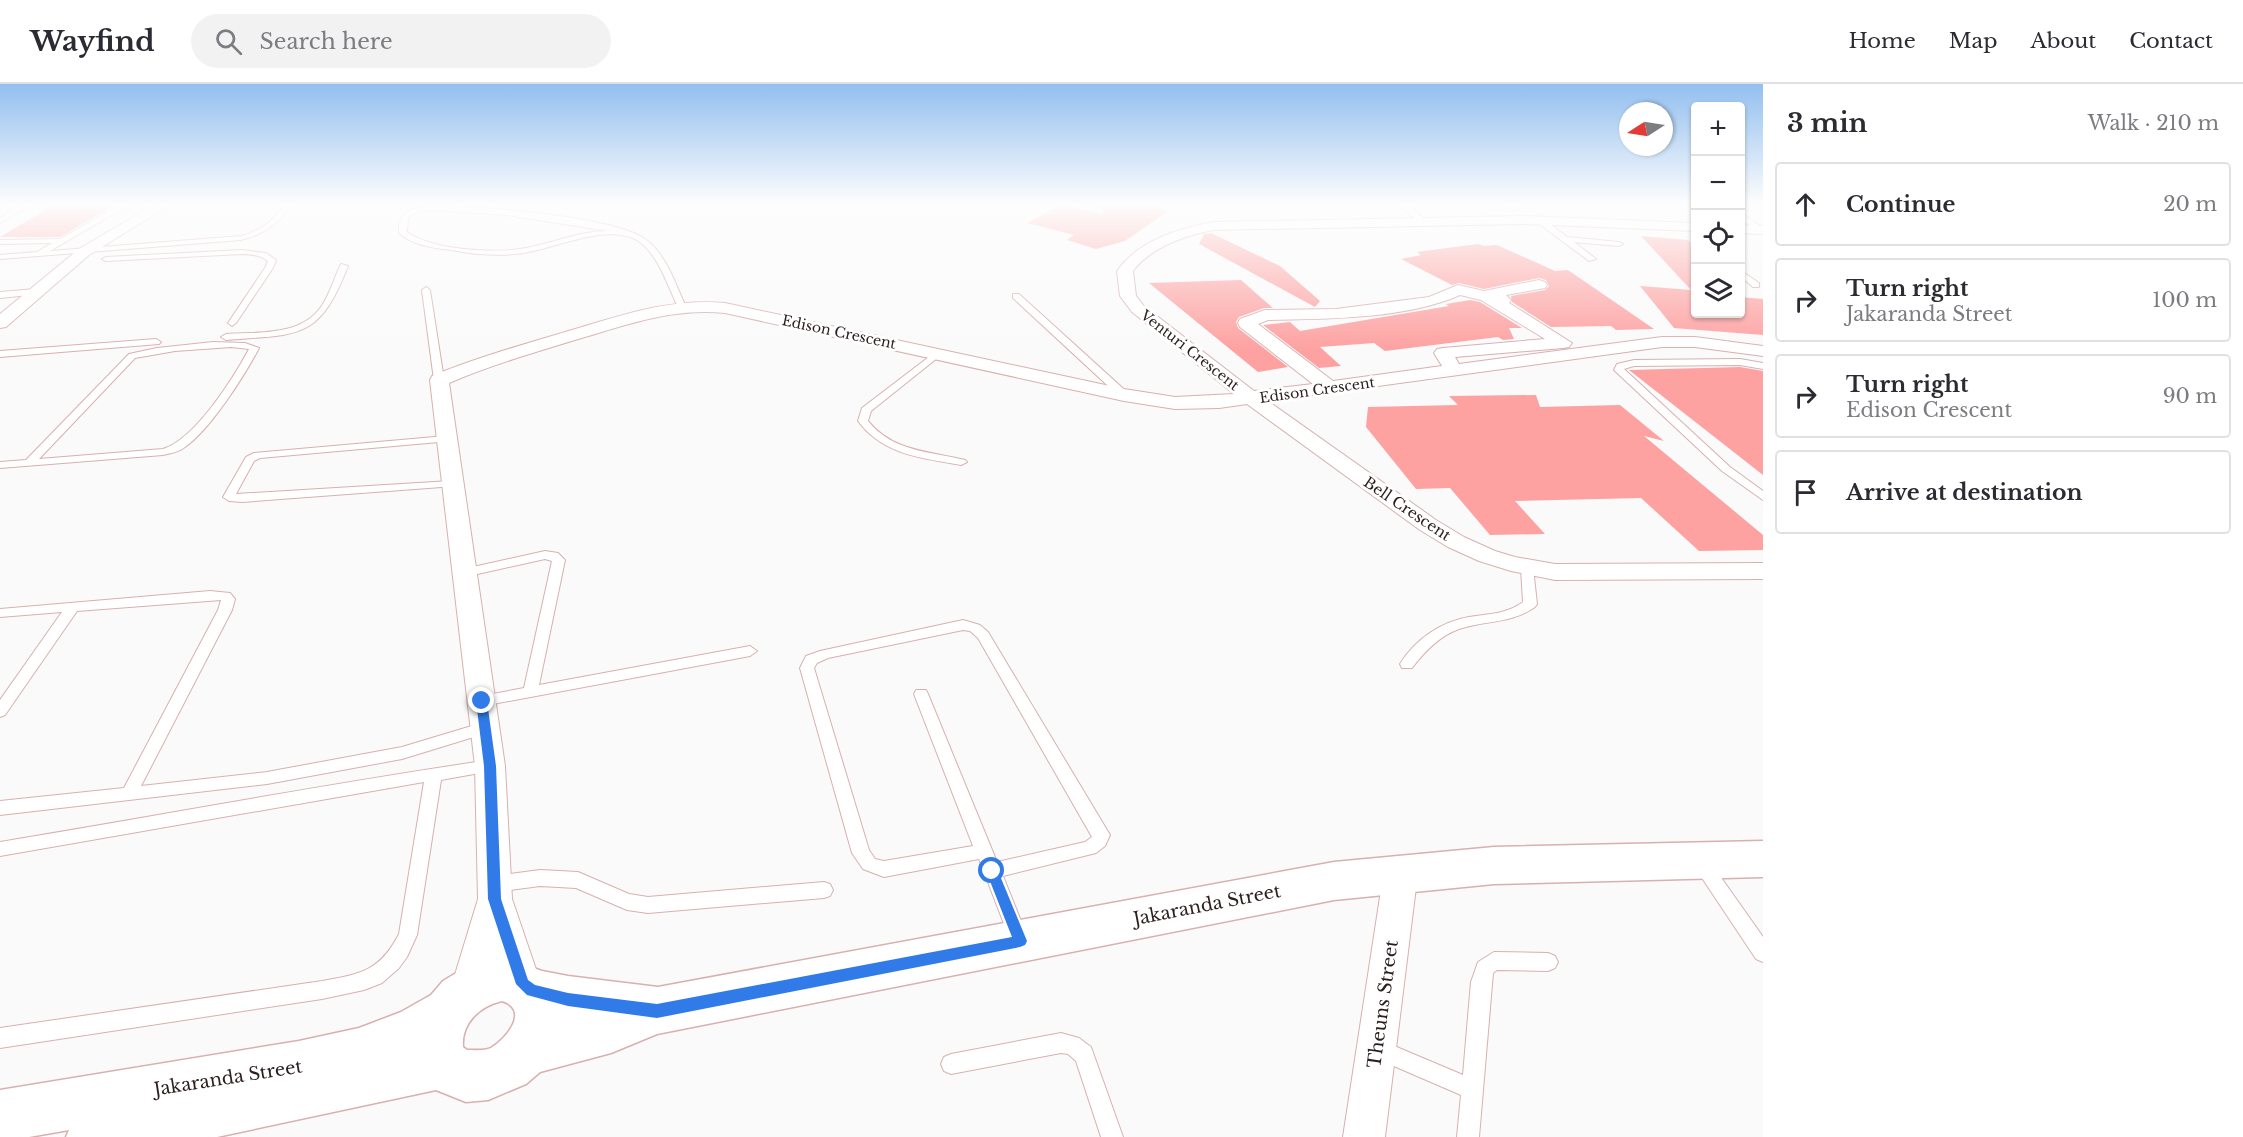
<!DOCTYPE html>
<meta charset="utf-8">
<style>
:root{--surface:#fff;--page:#f2f2f3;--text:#2b2b33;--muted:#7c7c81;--line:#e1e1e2}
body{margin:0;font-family:"Libre Baskerville",serif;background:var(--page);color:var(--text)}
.controls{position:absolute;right:18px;top:18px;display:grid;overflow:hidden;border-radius:6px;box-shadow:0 2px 4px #0004}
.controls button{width:54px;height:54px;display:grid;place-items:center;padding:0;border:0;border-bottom:2px solid var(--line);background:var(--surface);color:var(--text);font:30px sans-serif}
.compass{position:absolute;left:1619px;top:18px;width:54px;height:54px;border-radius:50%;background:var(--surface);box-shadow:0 2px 4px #0004;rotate:258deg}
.stop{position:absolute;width:18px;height:18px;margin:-14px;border:4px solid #307be8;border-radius:50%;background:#fff}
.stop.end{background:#307be8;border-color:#fff;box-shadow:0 2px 6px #0008}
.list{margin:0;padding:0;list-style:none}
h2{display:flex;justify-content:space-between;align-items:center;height:78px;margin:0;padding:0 24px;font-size:26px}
h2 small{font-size:20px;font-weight:400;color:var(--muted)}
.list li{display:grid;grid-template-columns:39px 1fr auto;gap:18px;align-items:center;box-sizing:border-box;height:84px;margin:0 12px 12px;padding:0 12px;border:2px solid var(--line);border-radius:6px}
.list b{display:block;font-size:22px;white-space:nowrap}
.list p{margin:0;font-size:20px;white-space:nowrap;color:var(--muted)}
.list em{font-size:20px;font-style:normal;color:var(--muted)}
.icon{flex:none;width:33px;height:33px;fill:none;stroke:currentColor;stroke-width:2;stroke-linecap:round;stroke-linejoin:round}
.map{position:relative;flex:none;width:1763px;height:1053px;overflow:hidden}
header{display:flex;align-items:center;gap:36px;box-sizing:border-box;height:84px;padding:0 30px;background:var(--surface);border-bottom:2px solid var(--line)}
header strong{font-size:28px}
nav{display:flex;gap:33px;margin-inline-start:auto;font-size:21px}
.search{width:420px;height:54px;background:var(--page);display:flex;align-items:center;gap:15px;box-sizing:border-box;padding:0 21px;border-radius:33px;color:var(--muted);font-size:22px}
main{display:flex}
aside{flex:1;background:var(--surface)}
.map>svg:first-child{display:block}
</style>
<header>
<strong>Wayfind</strong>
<div class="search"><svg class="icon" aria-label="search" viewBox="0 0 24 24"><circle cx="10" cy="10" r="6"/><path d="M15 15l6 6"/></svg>Search here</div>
<nav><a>Home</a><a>Map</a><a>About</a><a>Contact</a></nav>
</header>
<main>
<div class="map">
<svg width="1763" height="1053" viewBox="0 0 1763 1053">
<rect width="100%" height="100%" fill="#fafafa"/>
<path fill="#fda1a1" d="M 57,119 L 118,119 L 60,153 L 0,153 Z
M 1099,119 L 1149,119 L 1167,128 L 1125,157 L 1096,165 L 1067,156 L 1074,151 L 1027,139 L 1061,121 L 1104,130 Z
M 1211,149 L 1280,182 L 1320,217 L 1315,223 L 1199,160 L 1204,150 Z
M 1641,152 L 1688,156 L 1695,163 L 1695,230 L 1740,230 L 1740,213 L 1763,215 L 1763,251 L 1674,244 L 1640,202 L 1691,206 Z
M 1478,160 L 1484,162 L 1497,161 L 1555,187 L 1568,186 L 1654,245 L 1616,246 L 1611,242 L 1551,243 L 1512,218 L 1511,212 L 1545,206 L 1549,202 L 1546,196 L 1539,194 L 1484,205 L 1459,199 L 1452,201 L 1401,175 L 1421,171 L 1417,168 Z
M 1241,196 L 1273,224 L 1264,224 L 1239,233 L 1236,238 L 1238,244 L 1288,283 L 1258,288 L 1149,199 Z
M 1470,216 L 1480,218 L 1522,244 L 1509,244 L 1514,255 L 1503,256 L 1498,253 L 1385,267 L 1374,259 L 1320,263 L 1341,282 L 1319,284 L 1263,241 L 1290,238 L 1300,247 L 1449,222 L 1446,220 Z
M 1740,283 L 1763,287 L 1763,391 L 1629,286 Z
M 1536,311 L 1540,323 L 1620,321 L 1664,357 L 1644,352 L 1763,451 L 1763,466 L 1699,467 L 1641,414 L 1515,417 L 1545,450 L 1490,451 L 1450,404 L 1416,405 L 1366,343 L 1368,323 L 1458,321 L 1449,312 Z"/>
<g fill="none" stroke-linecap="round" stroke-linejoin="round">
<defs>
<path id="lane" d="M 24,119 L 33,119 L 0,139 L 0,134 Z
M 123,119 L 132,119 L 50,167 L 241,152 C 261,147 274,136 286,119 L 294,119 C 279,139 265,150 241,156 L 0,175 L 0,171 L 37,168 L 52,159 L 0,160 L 0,156 L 60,155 Z
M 1397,119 L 1405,119 L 1426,136 L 1426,140 L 1420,140 Z
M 1501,119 L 1510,119 L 1518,125 L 1511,127 Z
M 429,122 C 472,121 613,132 645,155 C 666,170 675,199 685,221 L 681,224 L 677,221 C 667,200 659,173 640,158 C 608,136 550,168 515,170 C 494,172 471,170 451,166 C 433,164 412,161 399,149 C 397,129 411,124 429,122 ZM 429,126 L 506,131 L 608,147 C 580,147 553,159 526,164 C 495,170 432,166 407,148 L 408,134 L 417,128 Z
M 1740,128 L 1763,144 L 1763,148 L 1758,148 L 1740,134 Z
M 1538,135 L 1544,135 L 1567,153 L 1619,158 L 1623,160 L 1619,162 L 1574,158 L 1596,175 L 1589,177 L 1538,139 Z
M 242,166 L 266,169 L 276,176 L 273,184 L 236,239 L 232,242 L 228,239 L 265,184 L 268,177 C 260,171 252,170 242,170 L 106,177 L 102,175 L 106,173 Z
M 341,180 L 348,182 C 319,257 299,250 226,256 L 221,253 L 226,250 C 258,248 301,252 321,223 C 330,210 334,194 341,180 Z
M 1740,186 L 1759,199 L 1759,203 L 1753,203 L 1740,192 Z
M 426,203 L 430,206 L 444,296 L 439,299 L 434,296 L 422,206 Z
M 35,205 L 39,208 L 38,210 L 0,214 L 0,208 Z
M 1013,210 L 1019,210 L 1128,309 L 1128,313 L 1120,313 L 1013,214 Z
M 156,255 L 161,258 L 159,260 L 0,273 L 0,267 Z
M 213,258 L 245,259 L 259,264 C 245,291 210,346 185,363 C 179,368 171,369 163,371 L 0,384 L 0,378 L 26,376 L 129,270 L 157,264 ZM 231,263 L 249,265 C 233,295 195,355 163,365 L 39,375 L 135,274 L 175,267 Z
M 938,266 L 943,269 L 941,271 L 871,327 L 868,337 C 893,368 929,367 965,376 L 967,378 L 961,381 C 922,374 883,371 858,337 L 862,324 Z
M 1740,275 L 1763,279 L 1763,285 L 1740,281 L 1634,282 L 1624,285 L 1730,383 L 1763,407 L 1763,416 L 1722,387 L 1614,286 L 1617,280 L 1634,276 Z
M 446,352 L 450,353 L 450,357 L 260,374 L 254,377 L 236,410 L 451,397 L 457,400 L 455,402 L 242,418 L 229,417 L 223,413 L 246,373 L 254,369 Z
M 545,467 L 558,469 L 565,476 L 539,601 L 750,562 L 757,567 L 750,572 L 482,622 L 477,621 L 475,617 L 477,613 L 524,604 L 552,477 L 545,475 L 464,493 L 458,489 L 464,485 Z
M 1527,480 L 1533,484 L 1537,520 L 1535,523 C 1511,540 1485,536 1459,545 C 1439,552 1424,568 1412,584 L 1402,584 L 1400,580 C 1415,556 1440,538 1469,533 C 1488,530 1507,530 1523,518 L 1521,484 Z
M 210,507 L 230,509 L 235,515 L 232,526 L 141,702 L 267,688 L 402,663 L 485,638 L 490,640 L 493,644 L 490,648 L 402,675 L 267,700 L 0,731 L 0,717 L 124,704 L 218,526 L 221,516 L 77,527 L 5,631 L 0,633 L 0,616 L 62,528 L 0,533 L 0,525 Z
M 963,536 L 980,541 L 988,548 L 1110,751 L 1105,762 L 1096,769 L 1003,792 L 1027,852 L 1025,858 L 1018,860 L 1011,858 L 979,775 L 884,793 L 863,785 L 852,769 L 800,584 L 806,572 L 820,567 ZM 963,546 L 970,547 L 978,554 L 1092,753 L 1085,758 L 997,778 L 928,610 L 926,606 L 916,606 L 914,610 L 973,762 L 884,777 L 875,775 L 869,766 L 814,584 L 817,579 L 828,574 Z
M 490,676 L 496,678 L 498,682 L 496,686 L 441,696 L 417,851 L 407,873 L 399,884 L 382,899 L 364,906 L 322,915 L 0,964 L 0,944 L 322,897 C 361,890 380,887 399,850 L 424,698 L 0,772 L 0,758 C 164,731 326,700 490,676 Z
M 1702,773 L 1708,775 L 1763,853 L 1763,878 L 1756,875 L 1696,785 L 1693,780 L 1696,775 Z
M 540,786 L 578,788 L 629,810 L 648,813 L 824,798 L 830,800 L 833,806 L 830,812 L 824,814 L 648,829 L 627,826 L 576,804 L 540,802 L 494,808 L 488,805 L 485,800 L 488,795 L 494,792 Z
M 1494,868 L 1548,869 L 1555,872 L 1558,878 L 1555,884 L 1548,887 L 1497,886 L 1493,889 L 1479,1053 L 1457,1053 L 1461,1011 L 1373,973 L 1370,966 L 1373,959 L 1380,956 L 1463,991 L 1471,898 L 1478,878 Z
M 1061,949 L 1079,954 L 1091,963 L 1123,1053 L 1101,1053 L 1076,977 L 1068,970 L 1061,969 L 951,990 L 944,987 L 941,980 L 944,973 L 951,970 Z"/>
<path id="street" d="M 157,119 L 173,119 L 89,171 L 6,243 L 0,244 L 0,230 L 79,165 Z
M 1522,132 L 1696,139 L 1696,147 L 1522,140 L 1213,146 C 1184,152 1151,163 1133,187 L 1136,212 L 1144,222 L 1254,307 L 1313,300 L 1240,243 L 1238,239 L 1240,235 L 1265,226 L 1336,225 L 1429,213 L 1458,201 L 1484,207 L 1539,196 L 1545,198 L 1547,201 L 1545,204 L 1506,211 L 1511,216 L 1509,219 L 1572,259 L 1569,263 L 1563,264 L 1455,273 L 1459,280 L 1662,253 L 1695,253 L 1763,262 L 1763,272 L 1695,263 L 1662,263 L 1268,317 L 1436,436 L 1464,453 L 1495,467 L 1515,473 L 1555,480 L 1763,479 L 1763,495 L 1555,496 L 1511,487 L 1479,477 L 1448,463 L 1420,446 L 1247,320 L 1219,324 L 1175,325 L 1124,317 L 725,229 C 675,224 632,239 585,253 C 539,267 493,280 449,299 L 505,682 L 512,815 L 541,900 L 536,912 L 523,917 L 510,912 L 497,874 L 481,919 L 468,925 L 455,919 L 450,907 L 478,815 L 475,682 L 430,296 L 432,292 C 478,273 525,260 572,246 C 623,231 671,214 725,219 L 1124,305 L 1175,313 L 1234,310 L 1132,228 L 1120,212 L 1117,187 C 1139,156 1178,145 1213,138 ZM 1460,211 L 1481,216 L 1545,255 L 1443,264 L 1437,265 L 1434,269 L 1442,282 L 1333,297 L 1258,240 L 1268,236 C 1326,235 1406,235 1460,211 Z
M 1740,141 L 1763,142 L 1763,150 L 1740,149 Z
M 1401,773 L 1413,777 L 1418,787 L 1385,1053 L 1343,1053 L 1384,787 L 1389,777 Z"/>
<path id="secondary" d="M 1763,757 L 1763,793 L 1494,800 L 1334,816 L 657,950 L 611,969 L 540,988 L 526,1000 L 488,1016 L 466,1018 L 436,1006 L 217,1053 L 66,1053 L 69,1046 L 29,1053 L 0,1053 L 0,1006 L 299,957 L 359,944 L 401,928 L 431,911 L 443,897 L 458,888 L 502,873 L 542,887 L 568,892 L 658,903 L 1334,778 L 1494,763 ZM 502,917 C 530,926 507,954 491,964 C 485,967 474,966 467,966 L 463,963 C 461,939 480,922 502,917 Z"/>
</defs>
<use href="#lane" stroke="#d8b0af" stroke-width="2"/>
<use href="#street" stroke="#d8b0af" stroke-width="2"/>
<use href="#secondary" stroke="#d8b0af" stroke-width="3"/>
<use href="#lane" fill="#fff" fill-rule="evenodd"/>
<use href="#street" fill="#fff" fill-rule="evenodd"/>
<use href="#secondary" fill="#fff" fill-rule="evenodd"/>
</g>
<linearGradient id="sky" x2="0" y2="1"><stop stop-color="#93bfef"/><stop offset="0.45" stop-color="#fdfdfd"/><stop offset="1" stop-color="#fdfdfd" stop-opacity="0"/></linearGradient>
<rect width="1763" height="266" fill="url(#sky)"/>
<path fill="#307be8" d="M 482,613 L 487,617 L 496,682 L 501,815 L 528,896 L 535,901 L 568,909 L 657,920 L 1012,853 L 986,787 L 992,781 L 998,787 L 1027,857 L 1025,861 L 1020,863 L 657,934 L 568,922 L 527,911 L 516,900 L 488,815 L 484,682 L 476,617 Z"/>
<g text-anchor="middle" stroke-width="6" stroke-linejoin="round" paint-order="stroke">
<g font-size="14" fill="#2d1e1e" stroke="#fff">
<text transform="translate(839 248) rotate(12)" y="5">Edison Crescent</text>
<text transform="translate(1190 266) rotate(38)" y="5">Venturi Crescent</text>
<text transform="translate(1317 306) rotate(-8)" y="5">Edison Crescent</text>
</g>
<g font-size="15" fill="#2d1e1e" stroke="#fff">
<text transform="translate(1407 425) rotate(34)" y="5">Bell Crescent</text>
</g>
<g font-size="18" fill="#2d1e1e" stroke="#fff">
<text transform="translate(1207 821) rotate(-11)" y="6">Jakaranda Street</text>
<text transform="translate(1383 920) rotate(-82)" y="6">Theuns Street</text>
<text transform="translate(228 994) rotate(-9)" y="6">Jakaranda Street</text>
</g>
</g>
</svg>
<div class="controls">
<button>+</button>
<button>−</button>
<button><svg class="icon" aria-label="locate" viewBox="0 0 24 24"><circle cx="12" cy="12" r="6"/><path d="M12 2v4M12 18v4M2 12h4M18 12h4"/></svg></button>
<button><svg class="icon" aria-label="layers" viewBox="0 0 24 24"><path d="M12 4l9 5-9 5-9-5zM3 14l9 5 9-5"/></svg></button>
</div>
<svg class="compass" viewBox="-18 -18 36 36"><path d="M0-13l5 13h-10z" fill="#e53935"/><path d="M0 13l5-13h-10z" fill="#7c7c81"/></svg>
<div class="stop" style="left:992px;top:787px"></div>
<div class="stop end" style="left:482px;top:617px"></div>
</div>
<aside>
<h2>3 min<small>Walk · 210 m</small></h2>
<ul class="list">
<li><svg class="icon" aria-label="ahead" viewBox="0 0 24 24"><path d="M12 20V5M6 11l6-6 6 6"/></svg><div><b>Continue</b></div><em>20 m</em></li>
<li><svg class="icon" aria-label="right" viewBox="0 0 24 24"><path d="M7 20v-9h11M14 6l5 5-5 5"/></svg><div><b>Turn right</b><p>Jakaranda Street</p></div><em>100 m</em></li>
<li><svg class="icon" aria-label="right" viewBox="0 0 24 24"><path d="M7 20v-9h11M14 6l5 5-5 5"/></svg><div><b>Turn right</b><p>Edison Crescent</p></div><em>90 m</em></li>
<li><svg class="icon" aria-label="arrive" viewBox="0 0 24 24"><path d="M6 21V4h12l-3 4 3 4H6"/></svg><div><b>Arrive at destination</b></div></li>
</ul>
</aside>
</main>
